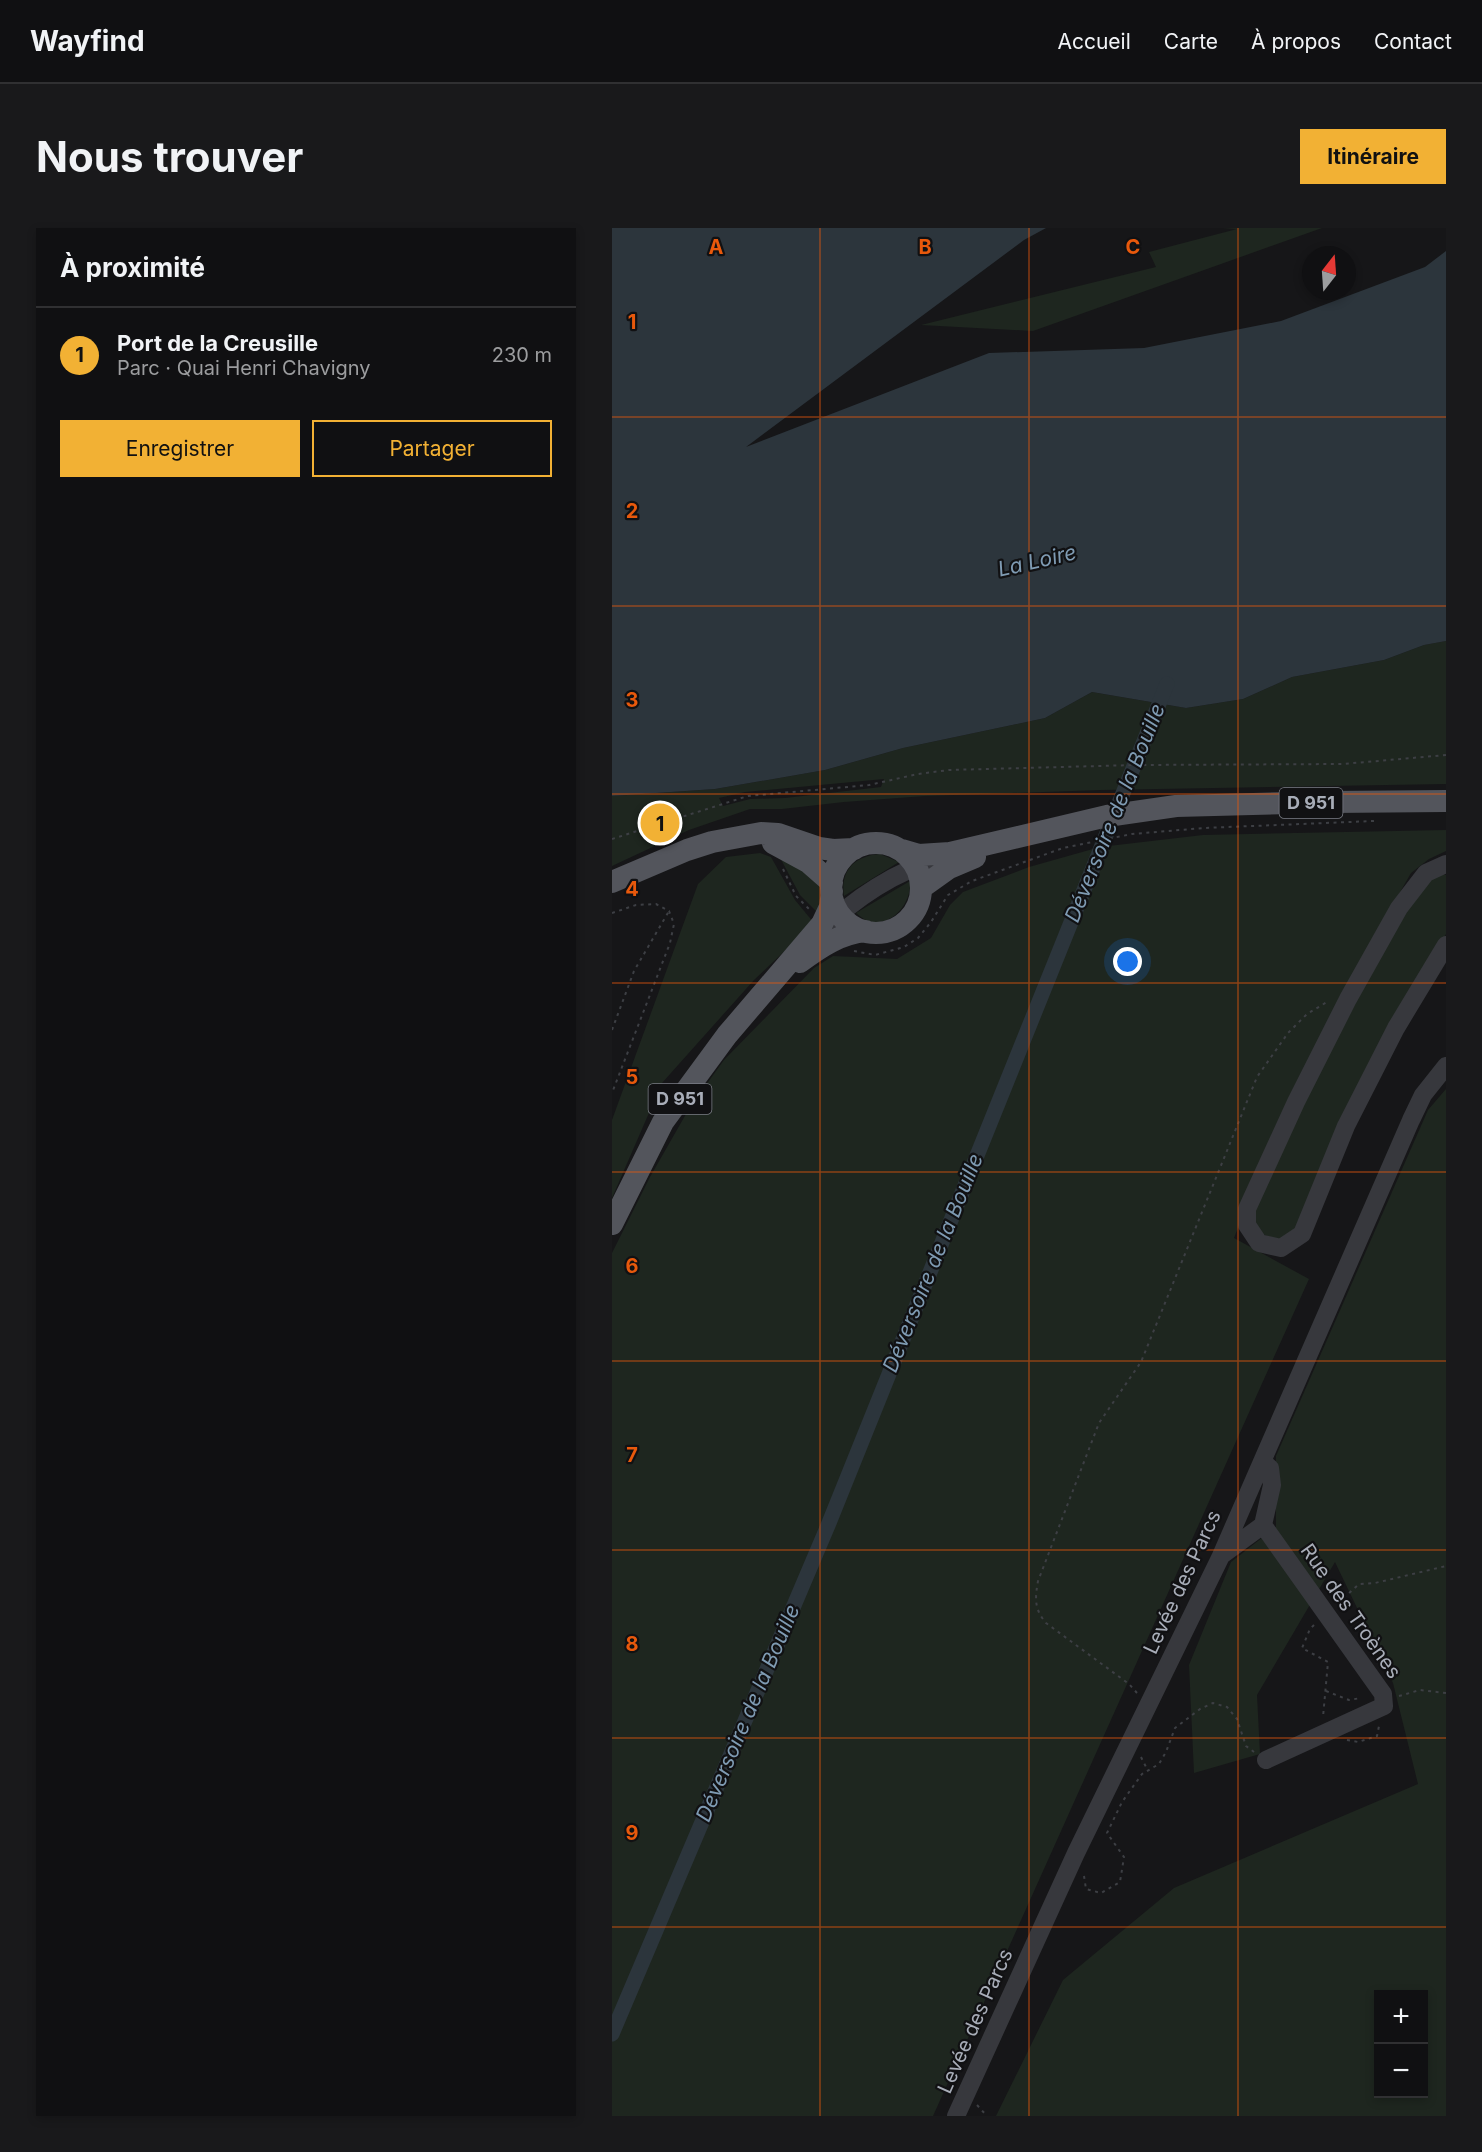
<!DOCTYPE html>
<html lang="fr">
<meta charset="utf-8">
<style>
:root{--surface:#101012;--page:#19191b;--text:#f1f3f6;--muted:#9c9d9f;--line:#303032;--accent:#f2b134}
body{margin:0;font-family:Inter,sans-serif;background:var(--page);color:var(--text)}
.controls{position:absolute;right:18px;bottom:18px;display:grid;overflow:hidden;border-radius:0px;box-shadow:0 3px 9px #0003}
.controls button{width:54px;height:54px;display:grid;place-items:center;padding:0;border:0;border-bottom:2px solid var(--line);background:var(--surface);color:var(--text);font:30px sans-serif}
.compass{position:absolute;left:690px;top:18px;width:54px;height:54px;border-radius:50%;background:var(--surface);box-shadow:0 3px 9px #0003;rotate:17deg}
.you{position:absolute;left:516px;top:734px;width:21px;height:21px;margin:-15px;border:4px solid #fff;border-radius:50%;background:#1a73e8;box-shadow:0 0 0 9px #1a73e833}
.badge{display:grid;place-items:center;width:39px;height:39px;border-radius:50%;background:var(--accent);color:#111;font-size:20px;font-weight:700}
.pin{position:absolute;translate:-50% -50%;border:3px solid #fff;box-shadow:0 2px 6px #0006}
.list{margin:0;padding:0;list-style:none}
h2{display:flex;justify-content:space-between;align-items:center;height:78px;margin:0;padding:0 24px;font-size:26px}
h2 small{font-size:20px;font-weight:400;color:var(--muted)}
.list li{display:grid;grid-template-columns:39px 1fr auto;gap:18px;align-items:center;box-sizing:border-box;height:96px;padding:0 24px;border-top:2px solid var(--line)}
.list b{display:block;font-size:22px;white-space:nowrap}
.list p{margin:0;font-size:20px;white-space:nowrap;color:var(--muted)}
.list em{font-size:20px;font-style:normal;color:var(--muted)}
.actions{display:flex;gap:12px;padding:18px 24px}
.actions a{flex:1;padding:14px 0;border:2px solid var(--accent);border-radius:0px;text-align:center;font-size:21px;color:var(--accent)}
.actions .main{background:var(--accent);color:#111}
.map{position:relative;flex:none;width:834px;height:1888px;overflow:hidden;border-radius:0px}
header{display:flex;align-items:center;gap:36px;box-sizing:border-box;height:84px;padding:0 30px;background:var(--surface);border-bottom:2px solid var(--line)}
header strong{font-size:28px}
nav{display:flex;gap:33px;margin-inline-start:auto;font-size:21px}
.intro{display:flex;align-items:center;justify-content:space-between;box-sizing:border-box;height:144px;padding:0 36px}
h1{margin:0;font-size:42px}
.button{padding:15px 27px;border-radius:0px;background:var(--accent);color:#111;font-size:21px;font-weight:700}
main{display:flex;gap:36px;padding:0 36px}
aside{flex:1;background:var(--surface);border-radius:0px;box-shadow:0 3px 9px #0003}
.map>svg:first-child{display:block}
</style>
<header>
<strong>Wayfind</strong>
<nav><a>Accueil</a><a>Carte</a><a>À propos</a><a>Contact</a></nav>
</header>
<div class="intro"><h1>Nous trouver</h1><a class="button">Itinéraire</a></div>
<main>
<aside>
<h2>À proximité<small></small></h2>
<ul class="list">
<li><span class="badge">1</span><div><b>Port de la Creusille</b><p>Parc · Quai Henri Chavigny</p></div><em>230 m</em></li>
</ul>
<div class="actions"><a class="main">Enregistrer</a><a>Partager</a></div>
</aside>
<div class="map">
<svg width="834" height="1888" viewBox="0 0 834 1888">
<rect width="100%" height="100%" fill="#161618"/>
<path fill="#1e261f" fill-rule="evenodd" d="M 610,0 L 710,0 L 421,103 L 309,97 L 544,39 L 537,24 L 625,1 Z
M 834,413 L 834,556 L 489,562 L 313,568 L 232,574 L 170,581 L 138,581 L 77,602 L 0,638 L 0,568 L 103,561 L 213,542 L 291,520 L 433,490 L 480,464 L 574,480 L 631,471 L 680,449 L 772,432 L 812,417 ZM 272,551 L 269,559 L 173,570 L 138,571 L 111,578 L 107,570 L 133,564 Z
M 834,602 L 834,623 L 817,631 L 799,645 L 739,750 L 661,910 L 622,1010 L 697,1051 L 321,1888 L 0,1888 L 0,1025 L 38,949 L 78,879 L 112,832 L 202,740 L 221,728 L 285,731 L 319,710 L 338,677 L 351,664 L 417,639 L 488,619 L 591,607 Z
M 165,624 L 209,655 L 212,672 L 208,687 L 188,667 Z
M 148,625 L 159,629 L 183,672 L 202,695 L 142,752 L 50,855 L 0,970 L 0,892 L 86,656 L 114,629 Z
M 268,626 L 287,634 L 232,668 C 228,642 243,628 268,626 Z
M 825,645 L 834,647 L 834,706 L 775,806 L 687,1003 L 665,1013 L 643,1002 L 643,976 L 712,827 L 806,661 Z
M 298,653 C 300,675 280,700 256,693 C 252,692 248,688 244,685 Z
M 834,861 L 834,1888 L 384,1888 L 451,1752 L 562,1660 L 806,1556 L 781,1455 L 723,1334 L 645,1467 L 648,1526 L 582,1545 L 577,1437 L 619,1334 L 664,1299 L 664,1228 L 816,882 ZM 766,1766 L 812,1766 L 812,1866 L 766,1866 Z"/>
<path fill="#2c353c" d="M 0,0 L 434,0 L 412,12 L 134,219 L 377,125 L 532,120 L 669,93 L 813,39 L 834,23 L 834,413 L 812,417 L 772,432 L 680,449 L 631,471 L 574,480 L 480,464 L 433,490 L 291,520 L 213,542 L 103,561 L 0,568 Z"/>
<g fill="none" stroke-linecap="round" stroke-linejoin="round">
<path stroke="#2c353c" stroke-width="15" d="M 0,1806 L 217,1295 L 555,456"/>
<path stroke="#3d3f44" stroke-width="2" stroke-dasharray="3 4.5" stroke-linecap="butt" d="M 0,611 L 136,568 L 257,557 L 306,546 L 337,542 L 524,537 L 731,536 L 834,527
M 171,641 L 184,668 L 197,681
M 0,685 L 24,677 L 44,676 L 57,683 L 62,696 L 58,715 L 0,865
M 242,723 L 263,727 L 292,719 L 306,710 L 319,694 L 336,667 L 360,653 L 451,620 L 520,606 L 592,600 L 762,593
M 0,802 L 22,743 L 57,683
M 726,1375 L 747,1356 L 763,1355 L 834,1338
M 702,1397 L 698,1401 L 690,1420 L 716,1434 L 711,1489
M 714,1463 L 737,1472 L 749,1470
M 525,1465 L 517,1456 L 434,1395 C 422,1381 423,1370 426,1353 L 487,1195 L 529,1134 L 645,849 L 676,805 L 695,786 L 715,774
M 787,1468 L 808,1462 L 834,1465
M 735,1512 L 746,1514 L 765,1508 L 767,1498
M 529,1529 L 536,1543
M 472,1648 L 474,1661 L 489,1665 L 508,1654 L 512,1629 L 495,1605 L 510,1574 L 530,1546 L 547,1536 L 554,1524 L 563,1500 L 588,1481 L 601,1475 L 615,1479 L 625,1491 L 634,1518 L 642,1524
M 365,1877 L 375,1888"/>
<path stroke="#37383d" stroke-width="18" d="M 834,636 L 814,645 L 787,680 L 736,771 L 684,874 L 635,981 L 635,997 L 647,1015 L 669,1020 L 690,1006 L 734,898 L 784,800 L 834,717
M 210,703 C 241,671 285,642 328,631
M 651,1234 L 658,1240 L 660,1257 L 651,1297 L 771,1466 L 772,1478 L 654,1532
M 610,1327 L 651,1297
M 344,1888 L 464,1625 L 608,1330 L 799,892 L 811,867 L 834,838"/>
<path stroke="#53555c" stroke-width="22" d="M 161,615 L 196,634 L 220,655
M219 660a45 45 0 1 1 90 0a45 45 0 1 1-90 0Z
M 290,622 L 307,627 L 338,625 L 495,588 L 564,578 L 719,574 L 834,573
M 0,654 L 75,622 L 100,614 L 149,605 L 166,606 L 207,620 L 221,622 L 242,621
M 309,660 L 337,640 L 363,629
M 188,734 C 208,719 229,705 254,703
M 0,996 L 51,894 L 115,807 L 210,696 L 218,679 L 220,663"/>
</g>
<path fill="none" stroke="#e8590c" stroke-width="1.5" stroke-opacity="0.55" d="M 208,0 L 208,1888M 417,0 L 417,1888M 626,0 L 626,1888M 0,189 L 834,189M 0,378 L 834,378M 0,566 L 834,566M 0,755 L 834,755M 0,944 L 834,944M 0,1133 L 834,1133M 0,1322 L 834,1322M 0,1510 L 834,1510M 0,1699 L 834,1699"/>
<g text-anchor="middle" stroke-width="4.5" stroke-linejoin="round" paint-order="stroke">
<g fill="#111113" stroke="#7b7e86" stroke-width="1.5">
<rect x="667.5" y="560" width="63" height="30" rx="4.5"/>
<rect x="36.5" y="856" width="63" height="30" rx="4.5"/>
</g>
<g font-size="18" font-weight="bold" fill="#a8adb8">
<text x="699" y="581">D 951</text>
<text x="68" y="877">D 951</text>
</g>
<g font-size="20" fill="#a8adb8" stroke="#111113">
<text transform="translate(570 1354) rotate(-65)" y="7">Levée des Parcs</text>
<text transform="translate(739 1383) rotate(55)" y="7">Rue des Troènes</text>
<text transform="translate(363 1793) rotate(-66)" y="7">Levée des Parcs</text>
</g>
<g font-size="21" font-style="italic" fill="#7f9bb3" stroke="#111113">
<text transform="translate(425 333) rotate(-13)" y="7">La Loire</text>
<text transform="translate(503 585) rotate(-68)" y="7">Déversoire de la Bouille</text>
<text transform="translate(321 1035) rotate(-68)" y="7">Déversoire de la Bouille</text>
<text transform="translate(136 1485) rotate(-67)" y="7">Déversoire de la Bouille</text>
</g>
</g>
<g font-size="20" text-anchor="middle" font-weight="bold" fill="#e8590c" stroke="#111113" stroke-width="4.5" stroke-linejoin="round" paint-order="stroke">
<text x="104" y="26">A</text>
<text x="313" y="26">B</text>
<text x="521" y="26">C</text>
<text x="20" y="101">1</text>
<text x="20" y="290">2</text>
<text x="20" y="479">3</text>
<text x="20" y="668">4</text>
<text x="20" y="856">5</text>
<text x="20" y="1045">6</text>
<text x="20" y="1234">7</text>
<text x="20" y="1423">8</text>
<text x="20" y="1612">9</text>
</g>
</svg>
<div class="controls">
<button>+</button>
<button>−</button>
</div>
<svg class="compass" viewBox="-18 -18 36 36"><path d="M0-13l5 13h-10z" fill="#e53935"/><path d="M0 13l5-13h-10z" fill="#9c9d9f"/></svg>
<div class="you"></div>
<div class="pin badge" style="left:48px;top:595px">1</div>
</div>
</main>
